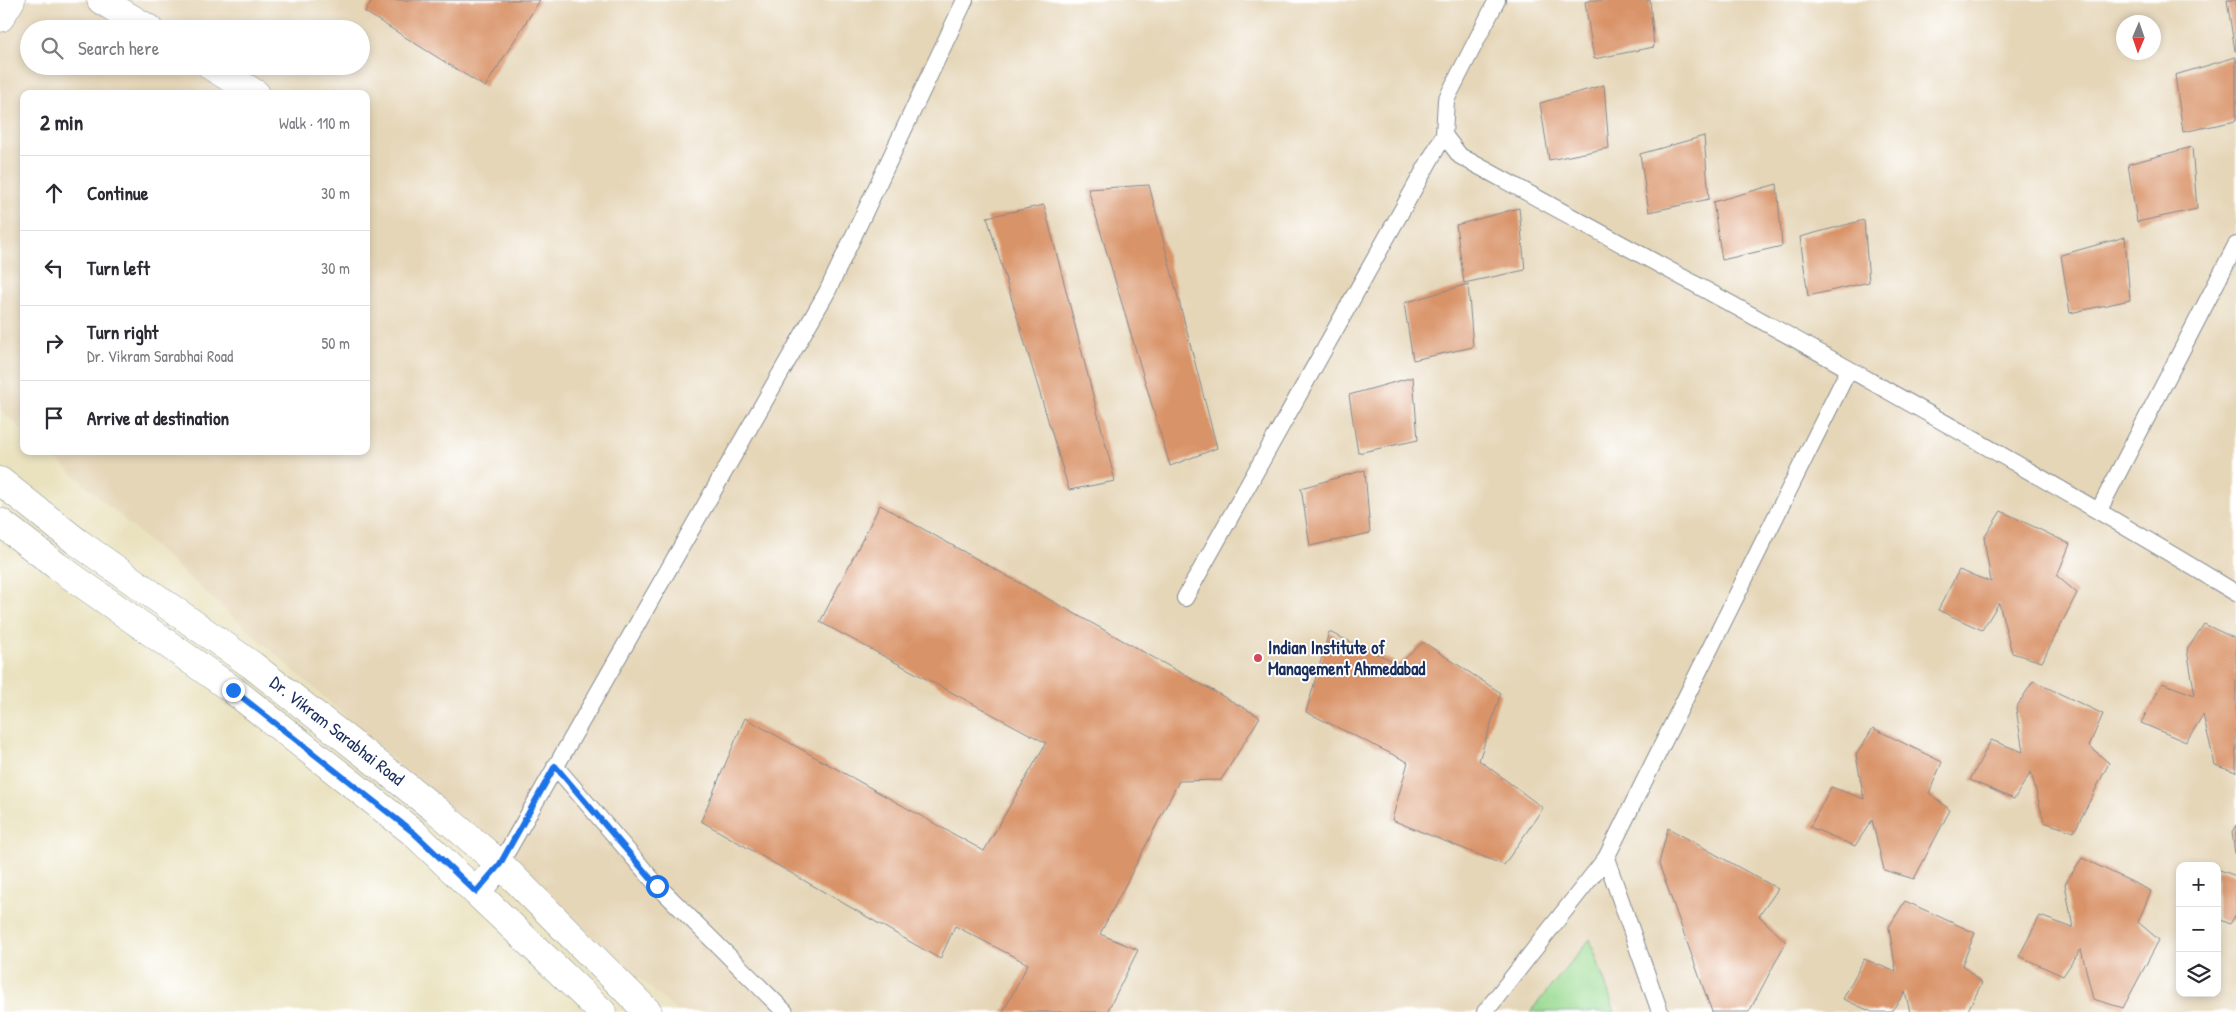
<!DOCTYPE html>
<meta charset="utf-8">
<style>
:root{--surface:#fff;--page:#f2f2f3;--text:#2b2b33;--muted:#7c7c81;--line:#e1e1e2}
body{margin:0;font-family:"Patrick Hand",sans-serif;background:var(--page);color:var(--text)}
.controls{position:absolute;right:15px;bottom:15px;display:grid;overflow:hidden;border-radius:10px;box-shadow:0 2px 8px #0003}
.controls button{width:45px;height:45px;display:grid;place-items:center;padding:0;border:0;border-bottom:1px solid var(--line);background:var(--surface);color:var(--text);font:25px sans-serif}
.compass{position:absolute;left:2116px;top:15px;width:45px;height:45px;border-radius:50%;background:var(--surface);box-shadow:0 2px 8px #0003;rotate:182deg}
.stop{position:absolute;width:15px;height:15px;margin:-11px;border:4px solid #1a73e8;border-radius:50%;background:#fff}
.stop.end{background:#1a73e8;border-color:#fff;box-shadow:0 1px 5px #0008}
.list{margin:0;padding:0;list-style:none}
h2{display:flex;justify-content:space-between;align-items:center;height:65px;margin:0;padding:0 20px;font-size:21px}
h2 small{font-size:16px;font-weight:400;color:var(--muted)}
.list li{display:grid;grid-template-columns:32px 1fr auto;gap:15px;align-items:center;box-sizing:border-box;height:75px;padding:0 20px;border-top:1px solid var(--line)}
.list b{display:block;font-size:19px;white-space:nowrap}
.list p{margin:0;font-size:16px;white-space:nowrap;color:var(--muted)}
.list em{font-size:16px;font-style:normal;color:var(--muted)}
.icon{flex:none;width:28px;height:28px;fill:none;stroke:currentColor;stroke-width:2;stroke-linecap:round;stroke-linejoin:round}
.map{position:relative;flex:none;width:2236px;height:1012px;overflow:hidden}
.search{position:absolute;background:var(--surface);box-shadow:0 2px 8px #0003;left:20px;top:20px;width:350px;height:55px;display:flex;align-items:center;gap:12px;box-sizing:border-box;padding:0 18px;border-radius:28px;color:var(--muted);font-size:19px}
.panel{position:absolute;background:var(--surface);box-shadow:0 2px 8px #0003;left:20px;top:90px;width:350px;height:365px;border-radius:10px}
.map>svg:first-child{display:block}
</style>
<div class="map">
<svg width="2236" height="1012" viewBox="0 0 2236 1012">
<rect width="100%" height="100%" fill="#fff"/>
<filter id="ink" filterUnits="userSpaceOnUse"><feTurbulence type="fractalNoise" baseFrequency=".02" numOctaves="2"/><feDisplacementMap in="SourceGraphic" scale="10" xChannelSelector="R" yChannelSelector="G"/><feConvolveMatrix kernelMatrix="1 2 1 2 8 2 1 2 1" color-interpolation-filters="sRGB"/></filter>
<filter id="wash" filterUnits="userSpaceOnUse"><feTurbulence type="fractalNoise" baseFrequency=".0096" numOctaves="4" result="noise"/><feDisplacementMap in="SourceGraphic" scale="20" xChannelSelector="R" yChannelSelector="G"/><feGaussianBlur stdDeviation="1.12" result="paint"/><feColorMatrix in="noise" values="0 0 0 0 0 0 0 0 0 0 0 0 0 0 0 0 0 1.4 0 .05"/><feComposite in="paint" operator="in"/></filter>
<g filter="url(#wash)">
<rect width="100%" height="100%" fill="#eae2bf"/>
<path fill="#e5d6b8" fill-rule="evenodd" d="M 0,0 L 2236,0 L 2236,1012 L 678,1012 L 47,451 L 366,451 L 366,94 L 24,94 L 24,431 L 0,410 ZM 2124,22 L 2154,22 L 2154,52 L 2124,52 ZM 29,29 L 361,29 L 361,66 L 29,66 ZM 2180,866 L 2217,866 L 2217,993 L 2180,993 Z"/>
<path fill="#9ada91" stroke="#5a8478" d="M 1590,939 L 1615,1012 L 1530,1012 Z"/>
<g id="blocks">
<path fill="#d99368" d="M 372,0 L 540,0 L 485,87 L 365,12 Z
M 1591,0 L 1650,0 L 1654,47 L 1594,59 L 1585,2 Z
M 2227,0 L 2236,0 L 2236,51 L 2235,51 Z
M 2236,57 L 2236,121 L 2183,132 L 2175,75 Z
M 1604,85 L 1609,148 L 1549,160 L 1540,103 Z
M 1704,136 L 1709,199 L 1649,212 L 1640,154 Z
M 2192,147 L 2197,209 L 2137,222 L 2128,164 Z
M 1777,184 L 1782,246 L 1722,260 L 1713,202 Z
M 1149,185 L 1217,448 L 1170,466 L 1088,189 Z
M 1044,205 L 1115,481 L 1069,490 L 987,217 Z
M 1519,208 L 1525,270 L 1464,283 L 1456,225 Z
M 1864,220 L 1869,282 L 1808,296 L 1800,237 Z
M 2125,237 L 2130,300 L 2070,313 L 2061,255 Z
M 1468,284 L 1473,347 L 1413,360 L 1404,303 Z
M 1413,377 L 1418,440 L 1358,453 L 1349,395 Z
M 1365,470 L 1370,533 L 1310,546 L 1301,488 Z
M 880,505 L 1260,717 L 1221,780 L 1179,781 L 1100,934 L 1138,950 L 1107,1012 L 1003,1012 L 1028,964 L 955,926 L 940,959 L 701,821 L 745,718 L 984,851 L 1046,743 L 820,622 Z
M 2001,511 L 2070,544 L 2057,576 L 2077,593 L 2042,662 L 2012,653 L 1999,603 L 1982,630 L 1938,610 L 1959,570 L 1991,582 L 1984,538 Z
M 2204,624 L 2236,639 L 2236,772 L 2215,765 L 2203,715 L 2186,742 L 2141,723 L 2162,683 L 2195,695 L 2187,650 Z
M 1329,632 L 1399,664 L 1423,642 L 1501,693 L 1479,760 L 1543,808 L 1504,865 L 1392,820 L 1408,762 L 1306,712 Z
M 2033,681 L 2103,714 L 2089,746 L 2109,763 L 2074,832 L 2044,822 L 2031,772 L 2014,799 L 1970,780 L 1991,740 L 2023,752 L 2016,708 Z
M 1873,728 L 1942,762 L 1929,793 L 1950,810 L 1914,879 L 1884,870 L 1872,820 L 1855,846 L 1810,827 L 1831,787 L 1864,799 L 1856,755 Z
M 2236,825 L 2236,854 L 2235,854 L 2232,832 Z
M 1668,828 L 1778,889 L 1759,916 L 1786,942 L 1749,1012 L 1712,1012 L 1659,864 Z
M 2082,858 L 2151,891 L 2138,922 L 2159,940 L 2123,1008 L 2093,999 L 2081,949 L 2063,976 L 2019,956 L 2040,916 L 2073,928 L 2065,884 Z
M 2217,869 L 2236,876 L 2236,914 L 2230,924 L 2217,918 Z
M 1905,901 L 1975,933 L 1962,965 L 1982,983 L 1967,1012 L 1910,1012 L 1905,992 L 1891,1012 L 1872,1012 L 1843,999 L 1864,959 L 1896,972 L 1889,927 Z"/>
</g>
</g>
<g filter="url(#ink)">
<use href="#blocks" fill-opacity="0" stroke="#82888e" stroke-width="1"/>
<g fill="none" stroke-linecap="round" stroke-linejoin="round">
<defs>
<path id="service" d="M 1497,0 L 1446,100 L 1444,135 L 1460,156 C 1721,298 1982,439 2236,593
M 2099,510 L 2236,245
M 1185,598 L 1444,135
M 555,766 L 657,885 L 785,1012
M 1606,858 L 1849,369
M 500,864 L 827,292 L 965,0
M 1485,1012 L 1606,858 L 1660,1012"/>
<path id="minor" d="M 101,0 L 149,29
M 0,18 L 11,0
M 211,66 L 256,94
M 476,892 L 500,864"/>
<path id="secondary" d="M 0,481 L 76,541 L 252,665 L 435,809 L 500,864 L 648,1012
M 0,522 L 57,566 L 233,690 L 414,833 L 602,1012"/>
</defs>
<use href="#service" stroke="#82888e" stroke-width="18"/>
<use href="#minor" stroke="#82888e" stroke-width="29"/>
<use href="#secondary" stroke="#82888e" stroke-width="29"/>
<use href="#service" stroke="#fff" stroke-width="16"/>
<use href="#minor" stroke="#fff" stroke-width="28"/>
<use href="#secondary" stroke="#fff" stroke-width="28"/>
</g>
</g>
<g fill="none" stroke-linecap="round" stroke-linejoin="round" filter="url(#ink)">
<path stroke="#1a73e8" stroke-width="6" d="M 233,690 L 414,833 L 476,892 L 500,864 L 555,766 L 657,886"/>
</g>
<circle fill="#d1495b" stroke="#fff" stroke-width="2" cx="1258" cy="658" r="5"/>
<g text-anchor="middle" stroke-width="4" stroke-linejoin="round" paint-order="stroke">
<g font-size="18" font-weight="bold" fill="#1b2f5e" stroke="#fff" text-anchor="start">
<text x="1268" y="654">Indian Institute of<tspan x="1268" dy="21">Management Ahmedabad</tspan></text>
</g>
<g font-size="18" fill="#1b2f5e" stroke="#fff">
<text transform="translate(337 731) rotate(38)" y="6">Dr. Vikram Sarabhai Road</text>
</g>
</g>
</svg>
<div class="controls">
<button>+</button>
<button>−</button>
<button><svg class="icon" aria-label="layers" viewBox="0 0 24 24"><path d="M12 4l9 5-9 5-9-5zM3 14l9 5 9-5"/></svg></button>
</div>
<svg class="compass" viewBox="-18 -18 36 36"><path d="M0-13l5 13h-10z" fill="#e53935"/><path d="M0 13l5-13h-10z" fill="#7c7c81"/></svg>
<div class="stop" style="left:657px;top:886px"></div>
<div class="stop end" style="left:233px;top:690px"></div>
<div class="search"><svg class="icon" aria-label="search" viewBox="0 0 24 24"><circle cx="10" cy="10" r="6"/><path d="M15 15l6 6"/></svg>Search here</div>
<section class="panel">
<h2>2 min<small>Walk · 110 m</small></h2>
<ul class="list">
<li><svg class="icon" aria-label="ahead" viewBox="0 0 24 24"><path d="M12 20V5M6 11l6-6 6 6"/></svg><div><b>Continue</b></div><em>30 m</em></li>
<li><svg class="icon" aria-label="left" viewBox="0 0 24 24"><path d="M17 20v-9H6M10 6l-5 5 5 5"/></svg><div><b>Turn left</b></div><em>30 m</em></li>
<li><svg class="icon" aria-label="right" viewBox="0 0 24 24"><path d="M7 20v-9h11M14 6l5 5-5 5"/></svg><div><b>Turn right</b><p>Dr. Vikram Sarabhai Road</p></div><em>50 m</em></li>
<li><svg class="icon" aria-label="arrive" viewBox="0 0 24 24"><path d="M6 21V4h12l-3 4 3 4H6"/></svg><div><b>Arrive at destination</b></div></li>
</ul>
</section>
</div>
